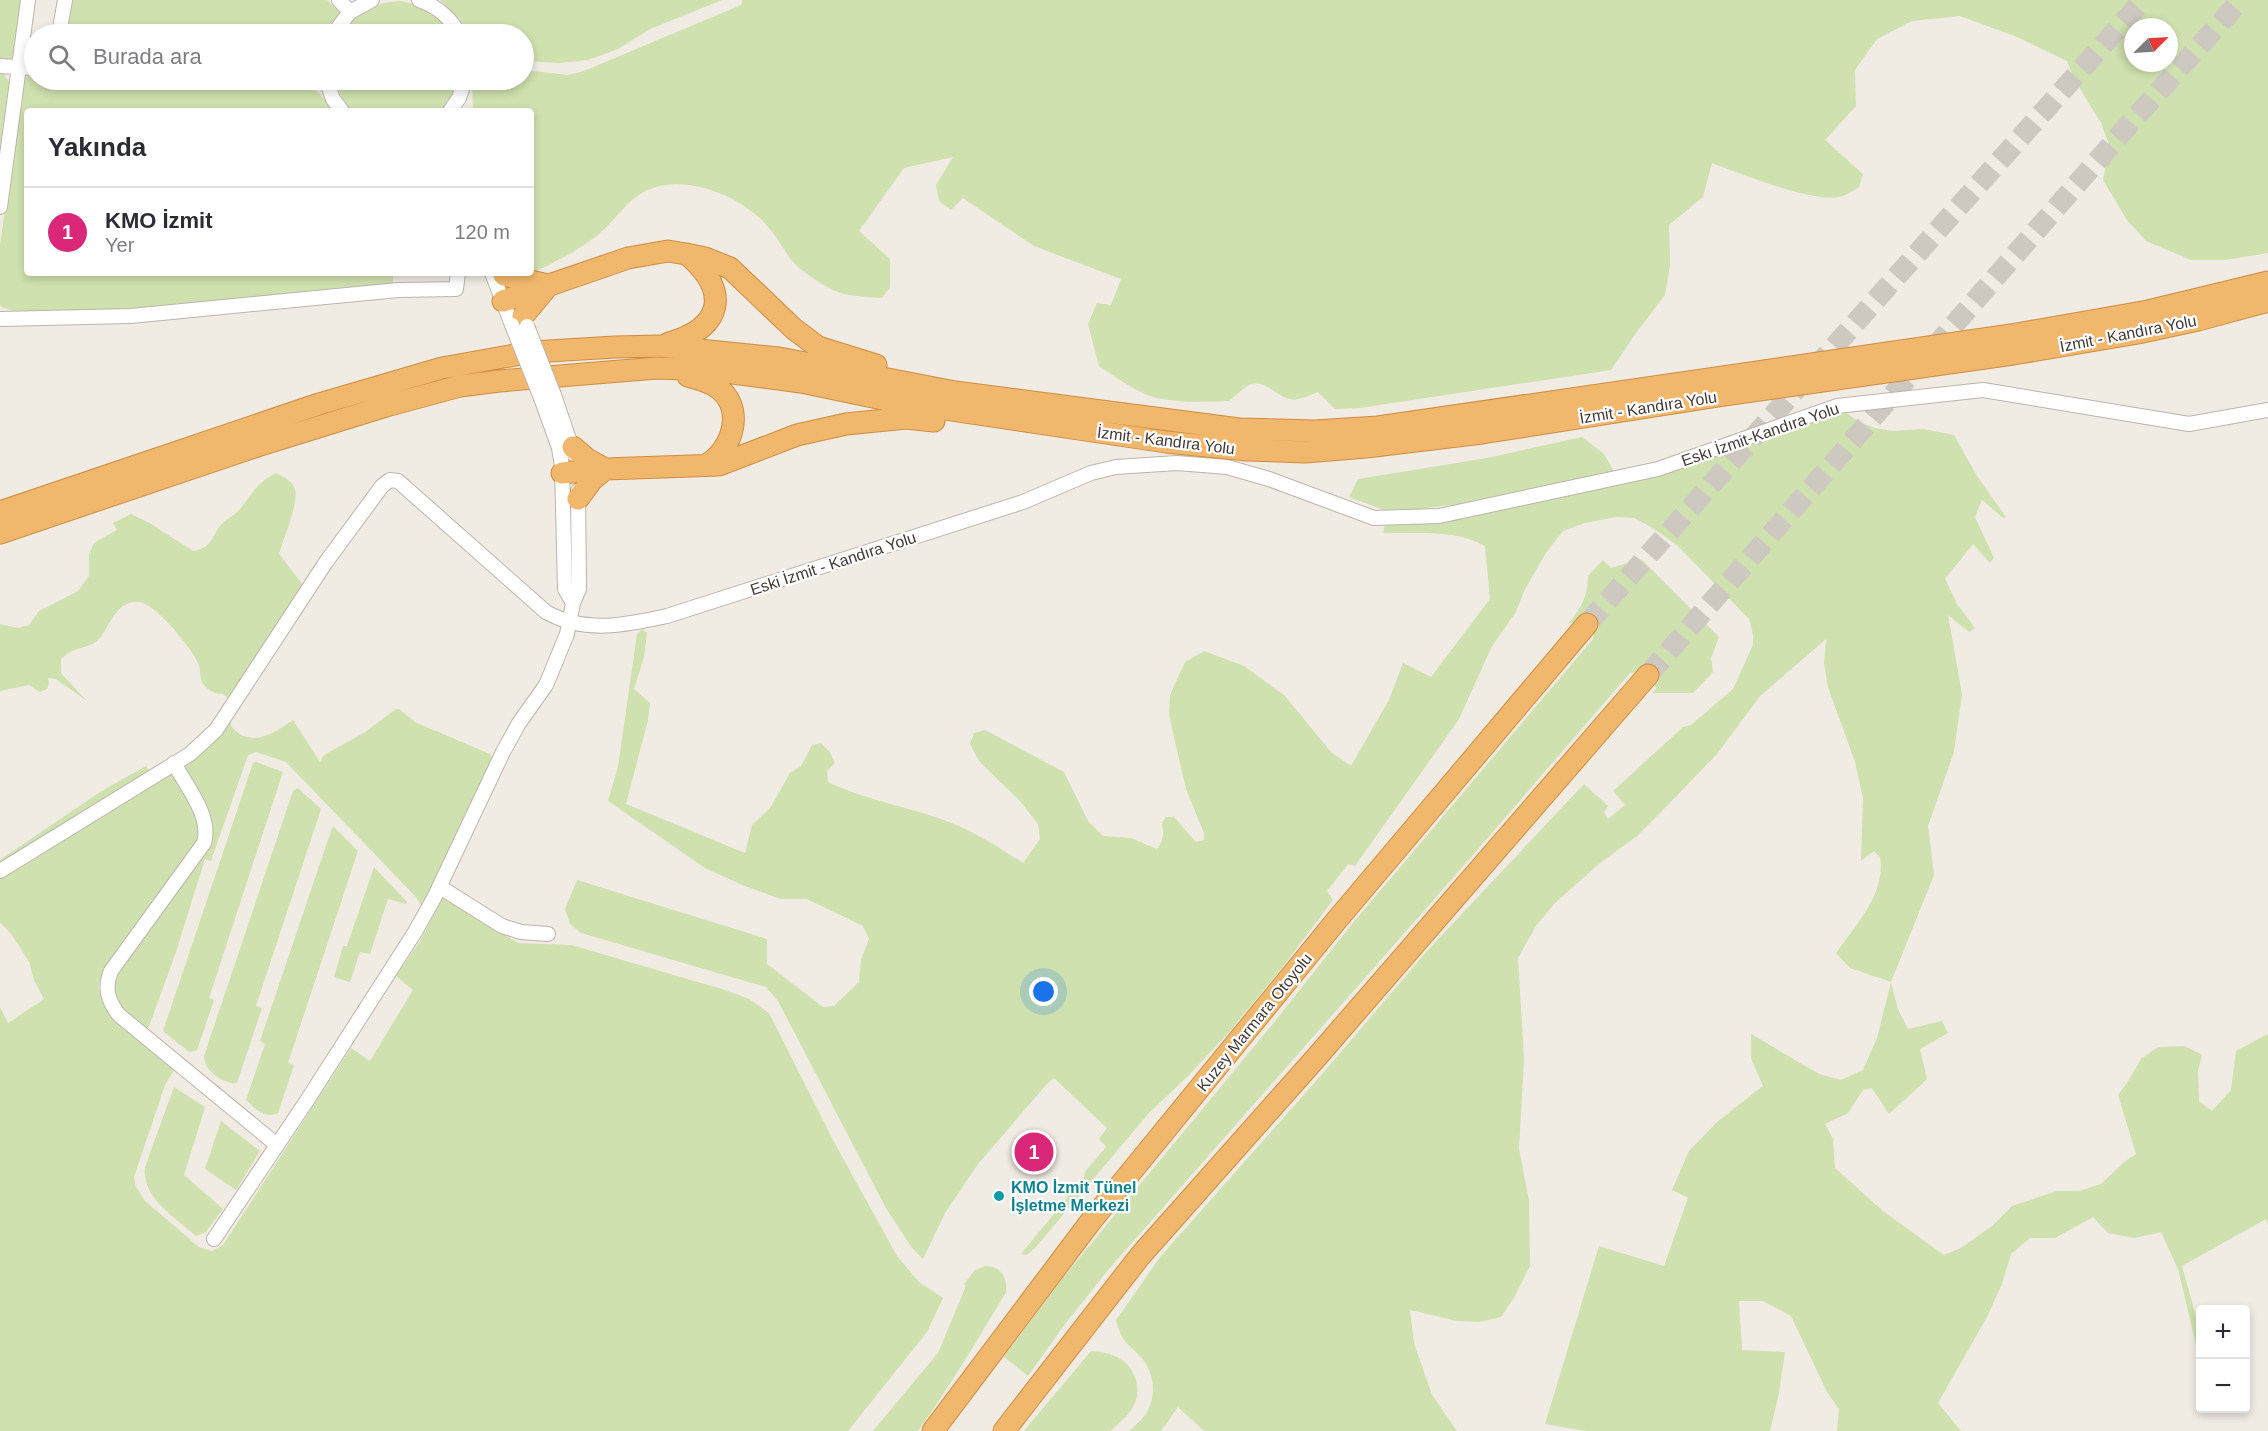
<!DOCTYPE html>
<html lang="tr">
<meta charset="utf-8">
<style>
:root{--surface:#fff;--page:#f7f7f7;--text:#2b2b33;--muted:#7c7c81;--line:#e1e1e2;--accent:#db2777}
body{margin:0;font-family:Arial,sans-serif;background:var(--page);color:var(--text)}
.controls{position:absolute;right:18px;bottom:18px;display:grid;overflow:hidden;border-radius:6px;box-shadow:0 3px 9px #0003}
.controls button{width:54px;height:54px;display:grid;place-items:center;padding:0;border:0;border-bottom:2px solid var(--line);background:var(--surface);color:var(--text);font:30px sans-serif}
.compass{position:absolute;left:2124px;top:18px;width:54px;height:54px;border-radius:50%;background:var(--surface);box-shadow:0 3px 9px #0003;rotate:66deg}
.you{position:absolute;left:1044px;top:992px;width:21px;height:21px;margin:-15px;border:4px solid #fff;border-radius:50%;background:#1a73e8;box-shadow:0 0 0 9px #1a73e833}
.badge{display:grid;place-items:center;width:39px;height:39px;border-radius:50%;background:var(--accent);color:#fff;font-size:20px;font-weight:700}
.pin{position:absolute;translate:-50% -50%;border:3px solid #fff;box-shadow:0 2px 6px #0006}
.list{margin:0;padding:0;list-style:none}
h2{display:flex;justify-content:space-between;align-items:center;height:78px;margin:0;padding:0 24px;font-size:26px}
h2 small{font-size:20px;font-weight:400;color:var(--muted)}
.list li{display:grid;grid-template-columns:39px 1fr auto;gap:18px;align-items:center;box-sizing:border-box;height:90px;padding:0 24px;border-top:2px solid var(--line)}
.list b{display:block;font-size:22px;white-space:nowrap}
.list p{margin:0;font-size:20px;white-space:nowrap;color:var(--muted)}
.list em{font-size:20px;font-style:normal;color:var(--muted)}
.icon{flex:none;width:33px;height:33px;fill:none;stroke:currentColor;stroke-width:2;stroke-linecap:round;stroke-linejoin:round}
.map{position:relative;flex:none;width:2268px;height:1431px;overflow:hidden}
.search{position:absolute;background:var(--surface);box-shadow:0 3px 9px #0003;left:24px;top:24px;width:510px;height:66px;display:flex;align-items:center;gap:15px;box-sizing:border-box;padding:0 21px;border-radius:33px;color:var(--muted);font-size:22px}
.panel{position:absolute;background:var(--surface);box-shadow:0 3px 9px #0003;left:24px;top:108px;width:510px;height:168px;border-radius:6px}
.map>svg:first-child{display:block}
</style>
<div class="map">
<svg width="2268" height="1431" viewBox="0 0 2268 1431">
<rect width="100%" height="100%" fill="#f0ebe3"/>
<path fill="#cfe1af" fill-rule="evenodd" d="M 0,0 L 20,0 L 15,60 L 0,59 Z
M 69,0 L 327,0 L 340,13 L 330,24 L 325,34 L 63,34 Z
M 440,0 L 722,0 L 650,29 L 618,49 L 588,60 L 560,63 L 524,61 L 524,34 L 469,34 L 460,19 Z
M 742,0 L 2268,0 L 2268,253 L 2225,260 L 2191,260 L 2146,241 L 2127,220 L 2103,180 L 2110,147 L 2101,123 L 2074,79 L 2067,61 L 2017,37 L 1960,16 L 1912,21 L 1877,39 L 1855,70 L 1856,106 L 1825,140 L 1863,174 L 1859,187 C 1854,190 1848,194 1843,196 C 1817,205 1739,173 1712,163 L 1703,197 L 1669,225 L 1670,265 L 1665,295 L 1636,333 L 1611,370 L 1360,408 L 1335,409 L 1318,392 C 1310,395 1299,401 1290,399 C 1277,397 1267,380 1251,384 C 1243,387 1236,396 1229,401 C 1205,402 1180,403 1157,398 C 1139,394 1114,376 1099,366 L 1088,324 L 1097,303 L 1111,305 L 1121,279 L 1034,246 L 963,198 L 951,210 L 939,201 L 936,185 L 953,157 L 904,168 L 859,231 L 890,259 L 890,287 L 882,298 C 870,297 857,297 845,294 C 832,292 809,276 798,267 C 786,256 779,239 768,227 C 745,198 690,175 653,188 C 626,197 617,221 595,237 C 574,253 551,264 528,275 L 531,273 L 531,111 L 473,111 L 472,82 L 474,80 L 524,80 L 524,70 L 568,75 L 584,71 L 741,5 ZM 2133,27 L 2169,27 L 2169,63 L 2133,63 Z
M 401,1 C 423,6 441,14 452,34 L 340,34 C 358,11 372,3 401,1 Z
M 0,73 L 3,73 L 9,82 L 0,148 Z
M 29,76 L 34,76 L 34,80 L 199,80 L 304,85 C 320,90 323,98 333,111 L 27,111 L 27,273 L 393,273 L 393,284 C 289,291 186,310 81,313 C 55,313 25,318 0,306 L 0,245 L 23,82 L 25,78 Z
M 334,80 L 459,80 L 450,102 L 442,111 L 352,111 L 344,102 Z
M 1845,412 L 1859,422 L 1875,428 L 1892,431 L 1923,429 L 1954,435 L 1977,476 L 2006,517 L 2003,518 L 1982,500 L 1975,517 L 1994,558 L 1990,563 L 1973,544 L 1945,579 L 1957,604 L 1975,628 L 1969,632 L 1948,615 L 1962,694 L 1954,752 L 1928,826 L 1934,875 L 1891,982 L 1898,1009 L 1908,1029 L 1942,1021 L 1948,1033 L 1920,1049 L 1927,1079 L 1889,1114 L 1872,1088 L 1863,1090 L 1848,1113 L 1825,1124 L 1833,1139 L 1835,1168 L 1884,1212 L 1944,1255 L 1961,1248 L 1992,1226 L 2012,1206 L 2057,1191 L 2079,1191 L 2101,1184 L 2124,1162 L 2136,1154 L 2118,1095 L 2127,1083 L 2141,1059 L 2158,1047 L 2185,1046 L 2202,1055 L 2198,1071 L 2199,1101 L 2212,1111 L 2231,1090 L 2236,1051 L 2268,1034 L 2268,1225 L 2266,1219 L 2182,1266 L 2200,1331 L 2200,1361 L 2178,1269 L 2161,1232 L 2134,1238 L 2108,1233 L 2093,1217 L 2055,1238 L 2030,1238 L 2011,1254 L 2002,1284 L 1987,1317 L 1938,1403 L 1961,1431 L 1837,1431 L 1839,1409 L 1827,1392 L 1791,1316 L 1763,1301 L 1739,1301 L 1742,1350 L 1785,1352 L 1779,1393 L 1770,1431 L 1586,1431 L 1545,1424 L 1599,1246 L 1664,1266 L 1688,1198 L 1672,1190 L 1689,1151 L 1718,1121 L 1763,1086 L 1751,1058 L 1751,1034 L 1819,1074 L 1841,1080 L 1863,1070 L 1877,1038 L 1891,982 L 1850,968 L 1836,953 C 1856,924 1886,894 1880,857 L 1874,851 L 1861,861 L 1863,798 L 1855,762 L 1828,687 L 1824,663 L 1826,639 L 1760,696 L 1717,754 L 1661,812 L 1637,836 L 1600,863 L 1555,903 L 1536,926 L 1518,958 L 1524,1059 L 1519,1149 L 1529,1200 L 1530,1266 L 1515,1296 L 1501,1317 L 1479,1322 L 1458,1321 L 1410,1310 L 1414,1343 L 1432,1395 L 1457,1431 L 1204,1431 L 1178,1407 L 1161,1431 L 1129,1431 C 1136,1425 1144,1418 1148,1410 C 1156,1396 1154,1374 1144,1361 C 1130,1343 1123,1347 1116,1320 L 1161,1256 L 1317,1080 L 1428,950 L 1584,784 L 1608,806 L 1604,812 L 1608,819 L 1625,805 L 1613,791 L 1683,727 L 1691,725 L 1733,689 L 1753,645 L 1753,634 L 1749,619 L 1677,545 L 1651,527 L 1634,518 L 1616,517 L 1585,523 L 1563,531 L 1546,553 L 1524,591 L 1516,612 L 1492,646 L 1459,719 L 1355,866 L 1348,864 L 1327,891 L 1333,900 L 1281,969 L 1229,1032 L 1186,1078 L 1149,1113 L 1036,1247 L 1027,1255 L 1021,1254 L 1085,1176 L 1084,1173 L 1106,1147 L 1099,1139 L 1107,1128 L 1054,1078 L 1046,1085 L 978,1164 L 945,1213 L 923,1259 L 912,1248 L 886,1208 L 778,1001 L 766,987 L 581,933 L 570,924 L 565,909 L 577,880 L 767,939 L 767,964 L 823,1007 L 834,1006 L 859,982 L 861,960 L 869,939 L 863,926 L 807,899 L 781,899 L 742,885 L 705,868 L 608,801 L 618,767 L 637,634 L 642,629 L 647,633 L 644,657 L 634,689 L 650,703 L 648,720 L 626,804 L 745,853 L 752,825 L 770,808 L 790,773 L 801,766 L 812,745 L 821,743 L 830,752 L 835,763 L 827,771 L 828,782 C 870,802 917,808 959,826 C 982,836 1002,850 1023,863 L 1040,839 L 1038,824 L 1020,801 L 979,761 L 970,744 L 974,733 L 985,730 L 1064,772 L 1088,821 L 1103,836 L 1131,838 L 1157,849 C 1164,840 1164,833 1162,823 L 1166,817 L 1174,817 L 1196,842 L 1204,840 L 1204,833 L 1186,789 L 1169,715 L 1170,695 L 1185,662 L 1204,651 L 1244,666 L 1285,696 L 1331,752 L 1351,766 L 1389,700 L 1403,663 L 1431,677 L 1490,599 L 1485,546 C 1455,529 1416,534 1383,533 L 1385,524 L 1430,521 L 1768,435 Z
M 1582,437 L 1604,454 L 1615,473 L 1482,501 L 1405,511 L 1384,510 L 1349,497 L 1358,479 L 1487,458 Z
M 276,473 C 283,477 290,479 294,487 C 301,499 283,539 279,554 L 303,585 L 229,699 L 223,694 C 215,694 209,691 204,685 C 199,679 201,670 198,663 C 191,647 159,609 143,603 C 139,601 134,602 129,603 C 112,609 109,630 97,641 C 90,647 80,647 72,651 C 68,653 64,656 61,659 L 61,673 L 87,701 L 56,679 L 48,678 L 49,684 L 47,689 L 40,692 L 29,685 L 0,691 L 0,624 L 18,628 L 29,625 L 39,611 L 78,591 L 89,576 L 89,554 L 94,543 L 117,530 L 113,523 L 131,514 L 151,524 L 193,551 C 210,548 211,540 219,527 C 225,519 234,516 240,509 C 254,492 255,484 276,473 Z
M 1641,559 L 1719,637 L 1711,658 L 1713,672 L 1693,693 L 1652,693 L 1656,689 L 1654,681 L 1639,672 L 1630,673 L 1459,871 L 1108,1270 L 1065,1324 L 1028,1376 L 1004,1357 L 1061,1280 L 1272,1025 L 1352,924 L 1593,639 L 1594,631 L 1579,620 L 1568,624 C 1581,609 1588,596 1588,576 L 1603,560 L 1611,568 Z
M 237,709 L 231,721 L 231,726 C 250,749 273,734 293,720 L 320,762 L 324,755 L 365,732 L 396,709 L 399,709 L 415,722 L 490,754 L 492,759 L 422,907 L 416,897 L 286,762 L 256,752 L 248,755 L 211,861 L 205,859 L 175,955 L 148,1029 L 117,1005 L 111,984 L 212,843 L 212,824 L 181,763 Z
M 256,762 L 283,772 L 209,998 L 214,1000 L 197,1050 L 189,1052 L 163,1031 L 253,763 Z
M 146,766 L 151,772 L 0,865 L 0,860 L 100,792 Z
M 172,772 C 185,794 207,820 196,846 L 106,966 C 104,971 100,978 99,984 C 95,1013 154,1052 175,1069 L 165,1085 L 134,1177 L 136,1187 L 145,1201 L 199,1247 L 212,1251 L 223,1245 L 351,1048 L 370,1061 L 413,990 L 396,976 L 419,943 L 443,898 L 518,943 L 571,945 L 722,989 L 749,999 L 769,1013 L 834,1142 L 897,1256 L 919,1282 L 943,1298 L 927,1332 L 848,1431 L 0,1431 L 0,1007 L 8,1023 L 44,999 L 34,980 L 29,962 L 12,935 L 0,922 L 0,879 Z
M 298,788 L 321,809 L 256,1006 L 262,1008 L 237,1083 C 223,1084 204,1071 204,1056 L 293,791 Z
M 334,827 L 358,851 L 288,1063 L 294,1065 L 278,1113 C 264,1119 256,1109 246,1100 L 265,1044 L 260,1041 L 332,828 Z
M 374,867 L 407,902 L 406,904 L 388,899 L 370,954 L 360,952 L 350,982 L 334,977 L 343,946 L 347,946 Z
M 174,1087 L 205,1107 L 184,1175 L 223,1209 L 206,1232 L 196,1236 C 176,1218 141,1198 145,1167 Z
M 221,1121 L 260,1151 L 236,1190 L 205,1169 Z
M 986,1266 C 1002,1268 1007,1276 1006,1292 C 978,1339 950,1386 918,1431 L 873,1431 L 938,1353 L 966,1286 L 964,1284 L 975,1270 Z
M 1091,1351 C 1101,1352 1110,1353 1119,1358 C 1135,1367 1143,1390 1133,1407 C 1128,1416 1118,1424 1111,1431 L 1024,1431 Z"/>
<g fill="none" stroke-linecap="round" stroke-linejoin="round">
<path stroke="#cdc8c0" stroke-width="21" stroke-dasharray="21 10" stroke-linecap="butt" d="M 1587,624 L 2143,0
M 1648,675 L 2125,129 L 2241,0"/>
<defs>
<path id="minor" d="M 339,0 L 350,12
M 419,0 C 436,6 451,18 459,34
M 59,34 L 65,0
M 333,34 L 350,12 L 372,0
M 0,66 L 34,68
M 307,80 L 326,80
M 326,80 L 333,99 L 342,111
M 450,111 L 459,98 L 465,80
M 0,207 L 28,0
M 492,273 L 512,325
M 0,319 L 131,316 L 398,290 L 456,289 L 458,273
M 554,395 L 574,454
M 541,398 L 559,448 L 562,466 L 565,589 L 573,603
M 174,763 C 186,786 212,816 204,843 L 111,971 C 104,988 108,1001 119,1015 L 277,1145
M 0,871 L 190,754 L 216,730 L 326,562 L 382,486 L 390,480 L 398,481 L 546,612 C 585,634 626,625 667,616 L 1023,502 L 1091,473 L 1116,467 L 1177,463 L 1227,467 L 1269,479 L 1374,518 L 1439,516 L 1658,469 L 1837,406 L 1983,390 L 2189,424 L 2268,410
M 440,887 L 502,926 L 521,932 L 548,934
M 214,1239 L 306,1102 L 415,932 L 434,898 L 503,752 L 519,723 L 546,685 L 567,634 L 573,603 L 579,589 L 578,491"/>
<path id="highway" d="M 504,275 L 548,285
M 503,301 L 628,258 L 668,251 L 686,254 L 705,258 L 730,268 L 794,329 L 818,347 L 876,365
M 523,316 L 548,286
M 669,343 C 724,327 730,291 687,254
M 688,376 C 697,379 707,381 715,386 C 746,405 734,450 706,465
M 573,447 L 587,459 L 605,469 L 592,480 L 578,499
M 562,473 L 605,469 L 719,465 L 797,435 L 846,424 L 906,418 L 934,421
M 0,512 L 319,404 L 442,368 L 532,352 L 615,347 L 660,346 L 779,358 L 955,392 L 1239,429 L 1315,431 L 1378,427 L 2011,335 L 2148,311 L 2268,282
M 0,533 L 257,446 L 386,406 L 460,386 L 499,381 L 657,368 L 710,370 L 801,382 L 897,402 L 1166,442 L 1247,450 L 1305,452 L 1366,447 L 1482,433 L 1725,395 L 2013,354 L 2138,333 L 2198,320 L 2268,301
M 933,1431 L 1091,1221 L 1336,921 L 1587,624
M 1004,1431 L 1140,1256 L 1315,1059 L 1648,675"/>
</defs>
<use href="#minor" stroke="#bdb4aa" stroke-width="16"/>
<use href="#highway" stroke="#ce8c3f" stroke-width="23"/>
<use href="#minor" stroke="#fff" stroke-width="14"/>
<use href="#highway" stroke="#f1b86d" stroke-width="21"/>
<defs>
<path id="minor-bridge" d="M 512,325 L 541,398
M 527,326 L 554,395"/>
</defs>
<use href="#minor-bridge" stroke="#bdb4aa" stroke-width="16" stroke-linecap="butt"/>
<use href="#minor-bridge" stroke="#fff" stroke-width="14"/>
</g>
<circle fill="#0f9aa8" stroke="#fff" stroke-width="2" cx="999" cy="1196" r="6"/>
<g text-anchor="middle" stroke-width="4.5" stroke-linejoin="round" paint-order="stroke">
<g font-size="16" fill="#413b34" stroke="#fff">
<text transform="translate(2128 333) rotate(-11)" y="6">İzmit - Kandıra Yolu</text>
<text transform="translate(1648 407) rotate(-9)" y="6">İzmit - Kandıra Yolu</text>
<text transform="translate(1760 434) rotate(-19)" y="6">Eskı İzmit-Kandıra Yolu</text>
<text transform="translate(1166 440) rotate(7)" y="6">İzmit - Kandıra Yolu</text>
<text transform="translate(833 563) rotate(-18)" y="6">Eski İzmit - Kandıra Yolu</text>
<text transform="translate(1254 1022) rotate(-51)" y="6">Kuzey Marmara Otoyolu</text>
</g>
<g font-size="16" font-weight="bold" fill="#0d838f" stroke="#fff" text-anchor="start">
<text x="1011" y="1193">KMO İzmit Tünel<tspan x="1011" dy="18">İşletme Merkezi</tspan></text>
</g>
</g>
</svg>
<div class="controls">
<button>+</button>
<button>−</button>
</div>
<svg class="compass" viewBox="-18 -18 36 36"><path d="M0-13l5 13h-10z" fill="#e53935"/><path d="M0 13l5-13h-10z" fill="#7c7c81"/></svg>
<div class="you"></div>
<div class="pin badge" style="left:1034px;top:1152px">1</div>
<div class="search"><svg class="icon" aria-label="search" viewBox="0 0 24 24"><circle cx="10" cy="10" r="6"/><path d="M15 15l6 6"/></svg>Burada ara</div>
<section class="panel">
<h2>Yakında<small></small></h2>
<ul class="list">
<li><span class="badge">1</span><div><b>KMO İzmit</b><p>Yer</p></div><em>120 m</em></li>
</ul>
</section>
</div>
